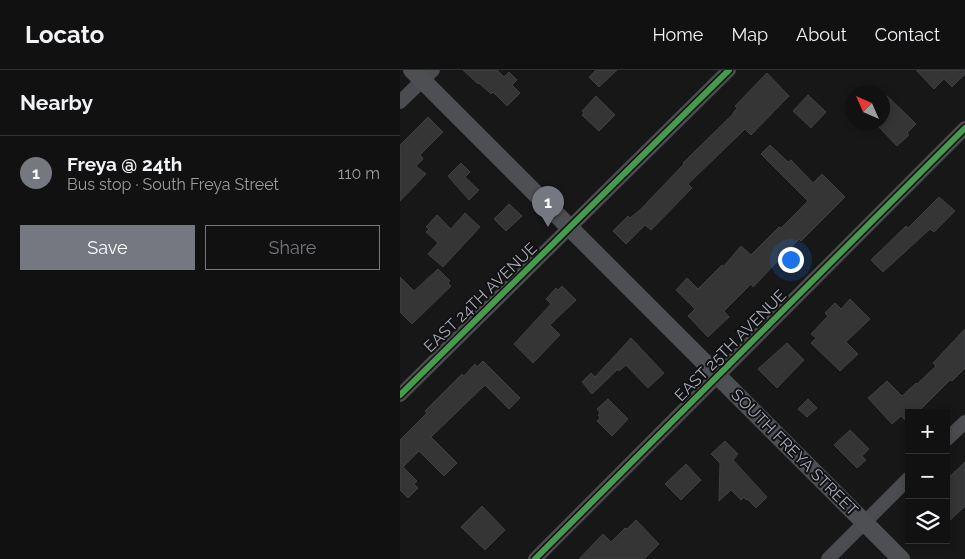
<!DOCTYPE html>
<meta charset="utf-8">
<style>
:root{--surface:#111;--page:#1a1a1a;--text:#f1f3f6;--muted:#9c9d9f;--line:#303131;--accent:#757880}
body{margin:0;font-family:Raleway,sans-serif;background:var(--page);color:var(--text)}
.controls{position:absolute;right:15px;bottom:15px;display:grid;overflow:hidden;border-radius:0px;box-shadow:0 2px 8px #0003}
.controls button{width:45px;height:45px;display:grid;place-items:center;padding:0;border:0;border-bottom:1px solid var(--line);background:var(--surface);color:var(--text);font:25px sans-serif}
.compass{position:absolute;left:445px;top:15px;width:45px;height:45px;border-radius:50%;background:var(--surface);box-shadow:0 2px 8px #0003;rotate:315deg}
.you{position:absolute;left:390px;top:189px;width:18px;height:18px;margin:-12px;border:4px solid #fff;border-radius:50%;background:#1a73e8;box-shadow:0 0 0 8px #1a73e833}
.badge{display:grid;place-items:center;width:32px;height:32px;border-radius:50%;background:var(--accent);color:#fff;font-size:16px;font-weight:700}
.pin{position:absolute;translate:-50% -41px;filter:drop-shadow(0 1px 2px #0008)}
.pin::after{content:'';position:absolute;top:26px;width:18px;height:15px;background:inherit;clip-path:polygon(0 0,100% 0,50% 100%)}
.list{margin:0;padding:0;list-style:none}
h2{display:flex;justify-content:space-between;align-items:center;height:65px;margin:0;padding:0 20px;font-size:21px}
h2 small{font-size:16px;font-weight:400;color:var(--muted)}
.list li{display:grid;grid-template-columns:32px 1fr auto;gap:15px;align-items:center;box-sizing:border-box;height:75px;padding:0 20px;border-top:1px solid var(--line)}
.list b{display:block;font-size:19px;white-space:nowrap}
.list p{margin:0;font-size:16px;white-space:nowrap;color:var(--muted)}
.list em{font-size:16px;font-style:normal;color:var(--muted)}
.actions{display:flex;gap:10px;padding:15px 20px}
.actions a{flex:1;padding:11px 0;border:1px solid var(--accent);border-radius:0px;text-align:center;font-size:18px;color:var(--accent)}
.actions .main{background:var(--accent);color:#fff}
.icon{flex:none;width:28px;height:28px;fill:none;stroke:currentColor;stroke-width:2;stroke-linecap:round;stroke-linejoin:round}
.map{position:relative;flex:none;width:565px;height:489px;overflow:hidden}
header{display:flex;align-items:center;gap:30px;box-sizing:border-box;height:70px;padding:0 25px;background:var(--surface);border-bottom:1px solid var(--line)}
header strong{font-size:24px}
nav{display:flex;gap:28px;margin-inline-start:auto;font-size:18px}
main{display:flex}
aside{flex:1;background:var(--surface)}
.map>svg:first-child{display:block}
</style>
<header>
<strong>Locato</strong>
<nav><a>Home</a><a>Map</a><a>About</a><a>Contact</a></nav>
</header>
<main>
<aside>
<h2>Nearby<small></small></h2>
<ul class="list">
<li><span class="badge">1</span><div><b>Freya @ 24th</b><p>Bus stop · South Freya Street</p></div><em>110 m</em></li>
</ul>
<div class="actions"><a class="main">Save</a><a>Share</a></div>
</aside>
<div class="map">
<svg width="565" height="489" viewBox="0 0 565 489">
<rect width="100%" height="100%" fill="#171717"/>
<path fill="#353536" stroke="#3f4043" d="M 63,0 L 97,0 L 104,7 L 109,2 L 117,10 L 112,15 L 120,23 L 107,36 L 93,22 L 91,24 L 79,13 L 78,14 Z
M 196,0 L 217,0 L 199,17 L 189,7 Z
M 516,0 L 565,0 L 565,4 L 552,17 L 544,9 L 534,19 Z
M 367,3 L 389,26 L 351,65 L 345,59 L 288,114 L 292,118 L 251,160 L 245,155 L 226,174 L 213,161 L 228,146 L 230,148 L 241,139 L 259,120 L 284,94 L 283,93 L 332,45 L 337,38 L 335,36 Z
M 482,21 L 516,54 L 507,63 L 509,65 L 497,76 L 474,52 L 482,52 Z
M 408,25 L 426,42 L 411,58 L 393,41 Z
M 196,26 L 215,45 L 199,61 L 182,45 L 184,43 L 182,41 Z
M 28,47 L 43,62 L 20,85 L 23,89 L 16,96 L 26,104 L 0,131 L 0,75 Z
M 370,75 L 388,92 L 391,90 L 413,113 L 422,104 L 445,127 L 401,171 L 399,169 L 353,217 L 351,214 L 324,241 L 329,247 L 308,267 L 288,246 L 295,239 L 276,220 L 287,208 L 298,219 L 322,195 L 323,197 L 341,176 L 351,185 L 379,157 L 381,158 L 408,131 L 361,84 Z
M 61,93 L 70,102 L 65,107 L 79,120 L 69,130 L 48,106 Z
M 539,127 L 555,141 L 534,162 L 530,159 L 483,202 L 471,190 L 506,156 L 508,158 Z
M 109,134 L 122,146 L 106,161 L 94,149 Z
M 65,143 L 80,157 L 43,197 L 28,184 L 38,173 L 26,162 L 29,159 L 26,157 L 37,145 L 51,159 Z
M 38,199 L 50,211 L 48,213 L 51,216 L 12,254 L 0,242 L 0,207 L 14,221 Z
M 162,216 L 176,230 L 150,255 L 160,265 L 133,293 L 114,274 L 151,234 L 146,229 L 156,218 L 158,220 Z
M 450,229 L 470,249 L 446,272 L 458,284 L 440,301 L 411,273 L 416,268 L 411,264 L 428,246 L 425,243 L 435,233 L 441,239 Z
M 565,259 L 565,298 L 552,311 L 550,310 L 517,343 L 509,343 L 509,354 L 501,346 L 492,354 L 468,328 L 487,311 L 502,326 L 516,313 L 517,314 L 536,296 L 533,293 Z
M 231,268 L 264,303 L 248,318 L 226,295 L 219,301 L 218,299 L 192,324 L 182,312 L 191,303 L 195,307 Z
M 387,273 L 404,290 L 377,318 L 358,299 Z
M 83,291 L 120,328 L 109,339 L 85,315 L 31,367 L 57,393 L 44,406 L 19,381 L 3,397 L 17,411 L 14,414 L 18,418 L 8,428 L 0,420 L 0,370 L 27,343 L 25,341 L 62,304 L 64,306 L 75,294 L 77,297 Z
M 208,329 L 228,349 L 212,366 L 197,351 L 200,348 L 198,345 L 200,343 L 197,339 Z
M 408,329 L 417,338 L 407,347 L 398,339 Z
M 450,360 L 469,379 L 462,386 L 466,390 L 457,398 L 434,375 Z
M 325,371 L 338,384 L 333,390 L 367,427 L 356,438 L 347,429 L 346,430 L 344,427 L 341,430 L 331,420 L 319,431 L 320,393 L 311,384 Z
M 565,392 L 565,436 L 546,454 L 546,410 Z
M 286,394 L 301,410 L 281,430 L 265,414 Z
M 82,436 L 105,460 L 85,480 L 61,457 Z
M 236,450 L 259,474 L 244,489 L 179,489 L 203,464 L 211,472 L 225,458 L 227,459 Z"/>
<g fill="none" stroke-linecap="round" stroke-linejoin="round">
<path stroke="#4b4c50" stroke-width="14" d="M 0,32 L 33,0
M 0,325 L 329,0
M 546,370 L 565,352
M 135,489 L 565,58
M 428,489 L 509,408"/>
<path stroke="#4d4f52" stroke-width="18" d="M 12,0 L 501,489"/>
<defs>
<path id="cycleway" d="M 0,325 L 329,0
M 135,489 L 565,58"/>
</defs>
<use href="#cycleway" stroke="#111113" stroke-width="9"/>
<use href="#cycleway" stroke="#469c4c" stroke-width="6"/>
</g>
<g text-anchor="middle" stroke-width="4" stroke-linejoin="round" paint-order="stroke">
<g font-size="16" fill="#a8adb8" stroke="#111113">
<text transform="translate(80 227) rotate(-44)" y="6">EAST 24TH AVENUE</text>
<text transform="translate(330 275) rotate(-45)" y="6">EAST 25TH AVENUE</text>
<text transform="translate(395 382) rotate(45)" y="6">SOUTH FREYA STREET</text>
</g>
</g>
</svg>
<div class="controls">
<button>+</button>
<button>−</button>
<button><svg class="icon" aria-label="layers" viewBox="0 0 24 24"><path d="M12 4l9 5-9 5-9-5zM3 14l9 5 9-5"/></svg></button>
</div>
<svg class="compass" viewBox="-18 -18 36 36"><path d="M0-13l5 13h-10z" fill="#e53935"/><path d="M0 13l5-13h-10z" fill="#9c9d9f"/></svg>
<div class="you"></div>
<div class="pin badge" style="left:148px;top:157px">1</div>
</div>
</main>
